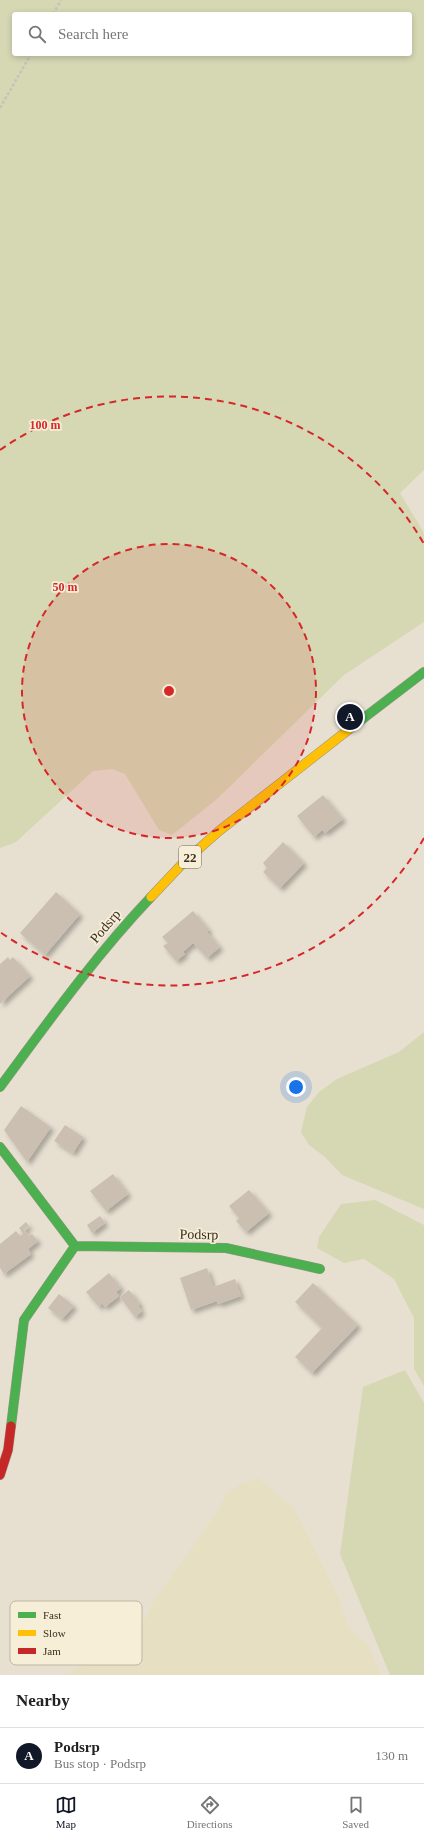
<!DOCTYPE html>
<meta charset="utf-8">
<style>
:root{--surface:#fff;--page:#f2f2f2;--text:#222;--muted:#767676;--line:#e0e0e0;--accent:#111827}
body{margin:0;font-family:Georgia,serif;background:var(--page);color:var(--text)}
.you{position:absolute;left:296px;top:1087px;width:14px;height:14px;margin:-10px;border:3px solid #fff;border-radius:50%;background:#1a73e8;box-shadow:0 0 0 6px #1a73e833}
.badge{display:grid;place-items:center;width:26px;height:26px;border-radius:50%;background:var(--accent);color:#fff;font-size:13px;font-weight:700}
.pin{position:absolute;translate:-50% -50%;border:2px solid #fff;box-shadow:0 1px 4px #0006}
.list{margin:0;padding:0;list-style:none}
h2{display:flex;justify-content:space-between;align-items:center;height:52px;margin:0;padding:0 16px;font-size:17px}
h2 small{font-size:13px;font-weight:400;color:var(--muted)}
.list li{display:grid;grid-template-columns:26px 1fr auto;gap:12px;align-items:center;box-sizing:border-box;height:56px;padding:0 16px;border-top:1px solid var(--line)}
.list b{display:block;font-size:15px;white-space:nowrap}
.list p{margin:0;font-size:13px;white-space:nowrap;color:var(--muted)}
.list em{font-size:13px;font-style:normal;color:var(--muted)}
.icon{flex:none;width:22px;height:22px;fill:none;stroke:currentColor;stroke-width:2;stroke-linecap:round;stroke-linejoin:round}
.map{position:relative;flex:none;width:424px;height:1675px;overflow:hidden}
.search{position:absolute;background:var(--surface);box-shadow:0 2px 6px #0003;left:12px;right:12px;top:12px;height:44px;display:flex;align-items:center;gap:10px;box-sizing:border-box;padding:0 14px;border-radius:4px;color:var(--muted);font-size:15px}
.sheet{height:108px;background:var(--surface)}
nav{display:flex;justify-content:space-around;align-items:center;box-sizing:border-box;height:56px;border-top:1px solid var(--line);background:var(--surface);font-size:11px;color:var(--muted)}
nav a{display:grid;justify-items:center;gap:2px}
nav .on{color:var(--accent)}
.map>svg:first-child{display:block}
</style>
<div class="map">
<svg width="424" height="1675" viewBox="0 0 424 1675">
<defs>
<filter id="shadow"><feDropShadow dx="3.5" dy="3.5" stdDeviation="2" flood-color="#0004"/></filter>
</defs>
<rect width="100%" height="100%" fill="#e7e0d1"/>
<path fill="#e6dfc2" d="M 258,1478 L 294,1508 L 338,1596 L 349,1629 L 369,1646 L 381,1675 L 62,1675 L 129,1645 L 142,1625 L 153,1602 L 218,1511 L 226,1493 L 241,1484 Z"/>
<path fill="#d6d7b3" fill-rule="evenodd" d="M 0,0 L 424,0 L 424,470 L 400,493 L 424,533 L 424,622 L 344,675 L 217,799 L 172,835 L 159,830 L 125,774 L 112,769 L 93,771 L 16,842 L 0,848 ZM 14,14 L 410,14 L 410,54 L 14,54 Z
M 424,1032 L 424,1209 L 342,1175 L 325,1157 L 309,1145 L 301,1132 L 307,1107 L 319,1092 L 337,1079 L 399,1052 Z
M 375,1200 L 424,1225 L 424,1386 L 414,1369 L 414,1318 L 394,1279 L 364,1259 L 344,1263 L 317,1248 L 319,1237 L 341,1204 Z
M 405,1370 L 424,1403 L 424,1675 L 390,1675 L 340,1554 L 363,1387 Z"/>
<path fill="#cbbfb2" filter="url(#shadow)" d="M 323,795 L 343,819 L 325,833 L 322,830 L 314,837 L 297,816 Z
M 283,842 L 304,863 L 280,888 L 263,872 L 267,868 L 263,863 Z
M 56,892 L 80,914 L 45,955 L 20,933 Z
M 193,911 L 209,930 L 207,932 L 220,947 L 207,958 L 193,943 L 183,952 L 185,954 L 176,961 L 163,946 L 168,943 L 162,937 Z
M 8,957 L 10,960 L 13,957 L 30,976 L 0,1004 L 0,964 Z
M 21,1106 L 51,1127 L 27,1162 L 4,1130 Z
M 65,1125 L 83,1137 L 73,1153 L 54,1141 Z
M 113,1174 L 128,1194 L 106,1211 L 90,1191 Z
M 249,1190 L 269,1213 L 246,1232 L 236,1221 L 239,1218 L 229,1206 Z
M 100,1216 L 105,1223 L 92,1233 L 87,1225 Z
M 26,1222 L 29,1226 L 24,1230 L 29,1236 L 32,1234 L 38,1241 L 28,1249 L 31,1254 L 4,1274 L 0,1268 L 0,1244 L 16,1231 L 20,1236 L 23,1234 L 19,1228 Z
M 207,1268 L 213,1287 L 235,1279 L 241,1296 L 218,1304 L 217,1301 L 191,1310 L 180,1278 Z
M 109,1273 L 121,1288 L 116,1292 L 119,1296 L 105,1307 L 102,1303 L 99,1307 L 86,1292 Z
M 313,1283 L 358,1325 L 312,1373 L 295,1357 L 322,1328 L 295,1302 Z
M 129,1290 L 140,1304 L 138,1306 L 142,1311 L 135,1317 L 120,1297 Z
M 59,1294 L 74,1306 L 62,1319 L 48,1308 Z"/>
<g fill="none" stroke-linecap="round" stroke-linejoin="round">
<defs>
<path id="fast" d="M 352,727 L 424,672
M 0,1087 C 48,1022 95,956 151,897
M 0,1147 L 75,1246 L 24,1320 L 11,1426
M 75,1246 L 226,1248 L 320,1269"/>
<path id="slow" d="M 151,897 L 185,861 L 219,831 L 352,727"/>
<path id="jam" d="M 0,1475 L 8,1450 L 11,1426"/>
</defs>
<use href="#fast" stroke="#9c958a" stroke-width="10"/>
<use href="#slow" stroke="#9c958a" stroke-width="10"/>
<use href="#jam" stroke="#9c958a" stroke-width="10"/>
<path stroke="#c8c2b9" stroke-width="2.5" stroke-dasharray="3 2" stroke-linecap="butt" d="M 53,14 L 61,0
M 0,108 L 31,54"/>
<use href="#fast" stroke="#4caf50" stroke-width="9"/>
<use href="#slow" stroke="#ffc107" stroke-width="9"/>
<use href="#jam" stroke="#c62828" stroke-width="9"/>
</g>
<circle cx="169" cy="691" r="147" fill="#d62828" fill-opacity=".12"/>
<g fill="none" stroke="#d62828" stroke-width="2" stroke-dasharray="7 5">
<circle cx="169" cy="691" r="147"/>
<path d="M424 838A294 294 0 0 1 0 932M0 450A294 294 0 0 1 424 544"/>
</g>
<g text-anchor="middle" stroke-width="3.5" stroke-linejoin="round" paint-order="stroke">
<rect fill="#f7eed8" stroke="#756857" stroke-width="1" x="179" y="846" width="22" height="22" rx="3"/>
<g font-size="13" font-weight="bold" fill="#3d2e20">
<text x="190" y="862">22</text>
</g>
<g font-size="14" fill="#3d2e20" stroke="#f7eed8">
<text transform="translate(105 926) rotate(-50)" y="5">Podsrp</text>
<text transform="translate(199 1234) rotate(1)" y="5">Podsrp</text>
</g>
</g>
<rect x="10" y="1601" width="132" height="64" rx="6" fill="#f7eed8" stroke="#bfb4a1" stroke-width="1"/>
<rect x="18" y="1612" width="18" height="6" fill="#4caf50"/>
<rect x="18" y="1630" width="18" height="6" fill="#ffc107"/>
<rect x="18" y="1648" width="18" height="6" fill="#c62828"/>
<g font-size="11" fill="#3d2e20">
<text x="43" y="1619">Fast</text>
<text x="43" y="1637">Slow</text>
<text x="43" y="1655">Jam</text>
</g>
<circle cx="169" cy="691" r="6" fill="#d62828" stroke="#f7eed8" stroke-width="2"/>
<g font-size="12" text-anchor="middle" font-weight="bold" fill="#d62828" stroke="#f7eed8" stroke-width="3.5" stroke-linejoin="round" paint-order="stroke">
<text x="45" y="429">100 m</text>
<text x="65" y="591">50 m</text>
</g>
</svg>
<div class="you"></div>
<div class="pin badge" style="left:350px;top:717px">A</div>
<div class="search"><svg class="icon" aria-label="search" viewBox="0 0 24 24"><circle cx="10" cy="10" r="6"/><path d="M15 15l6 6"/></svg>Search here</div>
</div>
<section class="sheet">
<h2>Nearby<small></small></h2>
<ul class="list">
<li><span class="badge">A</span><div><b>Podsrp</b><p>Bus stop · Podsrp</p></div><em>130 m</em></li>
</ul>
</section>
<nav>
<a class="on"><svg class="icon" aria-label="map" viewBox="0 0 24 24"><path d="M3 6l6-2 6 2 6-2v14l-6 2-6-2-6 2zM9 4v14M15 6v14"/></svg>Map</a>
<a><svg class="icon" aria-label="directions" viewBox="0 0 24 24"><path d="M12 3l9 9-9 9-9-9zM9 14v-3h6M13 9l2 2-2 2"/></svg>Directions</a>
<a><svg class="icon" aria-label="saved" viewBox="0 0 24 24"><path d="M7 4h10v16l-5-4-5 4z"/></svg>Saved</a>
</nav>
